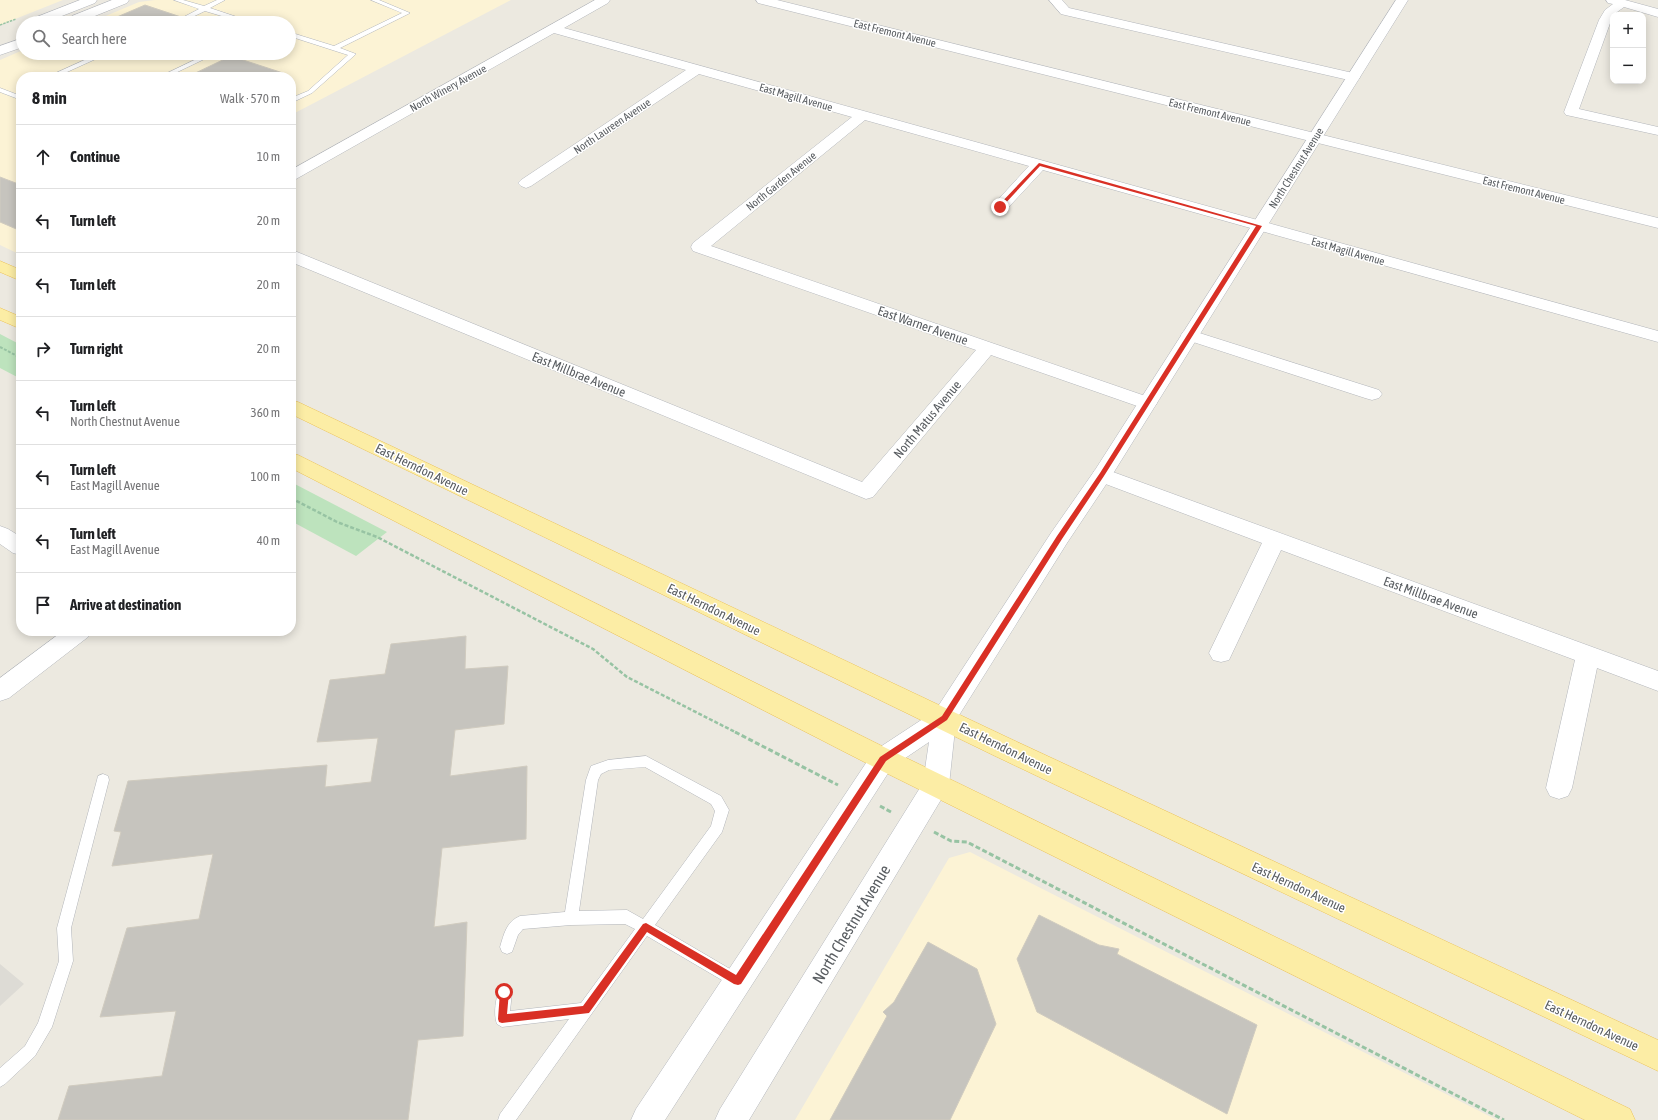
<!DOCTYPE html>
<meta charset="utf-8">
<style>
:root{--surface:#fff;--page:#f2f2f2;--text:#202124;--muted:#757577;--line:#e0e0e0}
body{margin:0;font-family:"Asap Condensed",sans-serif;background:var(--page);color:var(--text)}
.controls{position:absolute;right:12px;top:12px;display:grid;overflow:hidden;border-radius:8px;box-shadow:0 2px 10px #0003}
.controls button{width:36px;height:36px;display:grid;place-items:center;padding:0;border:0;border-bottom:1px solid var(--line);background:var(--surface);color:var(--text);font:20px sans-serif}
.stop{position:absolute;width:12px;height:12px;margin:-9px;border:3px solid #d93025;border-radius:50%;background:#fff}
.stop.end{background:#d93025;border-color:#fff;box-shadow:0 1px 4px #0008}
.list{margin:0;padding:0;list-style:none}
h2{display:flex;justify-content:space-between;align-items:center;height:52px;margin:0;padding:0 16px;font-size:17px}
h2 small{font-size:13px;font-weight:400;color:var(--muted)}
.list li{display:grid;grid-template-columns:26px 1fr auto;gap:12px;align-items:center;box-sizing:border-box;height:64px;padding:0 16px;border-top:1px solid var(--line)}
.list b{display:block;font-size:15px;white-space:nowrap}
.list p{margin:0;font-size:13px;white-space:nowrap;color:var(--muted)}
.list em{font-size:13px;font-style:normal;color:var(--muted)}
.icon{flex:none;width:22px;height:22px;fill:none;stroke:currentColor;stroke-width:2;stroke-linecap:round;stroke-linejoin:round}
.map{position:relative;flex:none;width:1658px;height:1120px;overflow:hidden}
.search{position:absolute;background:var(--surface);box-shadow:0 2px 10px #0003;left:16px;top:16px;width:280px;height:44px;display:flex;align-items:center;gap:10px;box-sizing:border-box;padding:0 14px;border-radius:22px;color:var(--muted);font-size:15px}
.panel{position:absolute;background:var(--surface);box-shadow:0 2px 10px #0003;left:16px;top:72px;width:280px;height:564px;border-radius:16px}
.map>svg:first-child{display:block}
</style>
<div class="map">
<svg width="1658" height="1120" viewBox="0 0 1658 1120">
<rect width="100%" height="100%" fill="#ece9e0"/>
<path fill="#fcf3d5" d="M 0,0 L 63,0 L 0,25 Z
M 155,0 L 511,0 L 291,115 L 291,77 L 21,77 L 21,255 L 0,245 L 0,60 L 23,50 L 23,53 L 289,53 L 289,23 L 89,23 L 139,2 Z
M 970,852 L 1497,1120 L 795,1120 L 949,858 Z"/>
<path fill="#dddbd5" d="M 0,964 L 24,984 L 0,1006 Z"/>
<path fill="#bde3bd" d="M 0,334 L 21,345 L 21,379 L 0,368 Z
M 291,482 L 387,532 L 356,556 L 291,521 Z"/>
<path fill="#c6c4be" stroke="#d0cbbf" d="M 145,5 L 181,17 L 171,23 L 103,23 Z
M 231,56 L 283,73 L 282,77 L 187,77 Z
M 0,177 L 21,185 L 21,231 L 0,222 Z
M 466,636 L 465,669 L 508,666 L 504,724 L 455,730 L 450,776 L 527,766 L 526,839 L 442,848 L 434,927 L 467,922 L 463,1036 L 418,1040 L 408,1120 L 58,1120 L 69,1086 L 162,1076 L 176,1011 L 100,1017 L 127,928 L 199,919 L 213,854 L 112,866 L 121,832 L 114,831 L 128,781 L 327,765 L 325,787 L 371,782 L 378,738 L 317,742 L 330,680 L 385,674 L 391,644 Z
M 1039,915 L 1099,945 L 1119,949 L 1117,954 L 1257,1025 L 1227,1114 L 1037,1012 L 1017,959 Z
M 928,942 L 977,969 L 996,1024 L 950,1120 L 830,1120 L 887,1016 L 883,1012 L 894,1002 Z"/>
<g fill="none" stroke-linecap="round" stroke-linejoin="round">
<defs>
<path id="lane" d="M 174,0 L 183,0 L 204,6 L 217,0 L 225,0 L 210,8 L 255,23 L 245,23 L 205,11 L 180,23 L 172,23 L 199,9 Z
M 371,0 L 379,0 L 410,13 L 340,48 L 356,54 L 312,93 L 291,103 L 291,98 L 308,91 L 348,55 L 289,36 L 289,32 L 334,46 L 402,13 Z
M 100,53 L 109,53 L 56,77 L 47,77 Z
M 209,53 L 217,53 L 167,77 L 159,77 Z
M 0,88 L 21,96 L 21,100 L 0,92 Z
M 646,756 L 721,796 L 729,810 L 722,832 L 655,925 L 742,976 L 744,981 L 742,986 L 737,988 L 732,986 L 647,936 L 516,1120 L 498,1120 L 500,1114 L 569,1019 L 502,1027 L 497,1024 C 493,1014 496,997 500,987 L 505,985 L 510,987 L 512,992 L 510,1011 L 581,1003 L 635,929 L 625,924 L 571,925 L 523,929 L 518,935 L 512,952 L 507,954 L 502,952 L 500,947 C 504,934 506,922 520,916 L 565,912 L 586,780 L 591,766 L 608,760 ZM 645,767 L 711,804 L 715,811 L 711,826 L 643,919 L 627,910 L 579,911 L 598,780 L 601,774 L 609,770 Z
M 103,774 L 108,776 L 109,780 L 71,928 L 73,961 L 52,1027 L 35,1056 L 5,1084 L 0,1087 L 0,1068 L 25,1046 L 38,1023 L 59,961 L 57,928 L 97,780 L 98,776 Z"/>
<path id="street" d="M 595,0 L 610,0 L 608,3 L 564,28 L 1658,331 L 1658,342 L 1043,170 L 1006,210 L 1000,212 L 994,210 L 992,207 L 994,204 L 1029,166 L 865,120 L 711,246 L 1154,399 L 1157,403 L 1154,407 L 1147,409 L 1140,407 L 991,355 L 873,497 L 866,499 L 291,262 L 291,251 L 297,252 L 862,482 L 976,350 L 693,251 L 691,247 L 693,243 L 852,117 L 699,74 L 531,186 L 526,188 L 521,186 L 518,183 L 521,180 L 686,70 L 554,33 L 296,179 L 291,181 L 291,170 Z
M 756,0 L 777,0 L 1658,218 L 1658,228 L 758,3 Z
M 1049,0 L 1062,0 L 1069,8 L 1353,73 L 1358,74 L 1360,77 L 1358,80 L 1353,81 L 1065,15 L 1061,14 Z
M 1606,0 L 1625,0 L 1658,9 L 1658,17 L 1624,7 L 1613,15 L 1579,109 L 1658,127 L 1658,135 L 1571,116 L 1566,115 L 1564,112 L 1599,20 L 1605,10 L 1613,4 L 1608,3 Z
M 1190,330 L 1379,390 L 1382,394 L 1379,398 L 1372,400 L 1365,398 L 1184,339 L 1181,335 L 1184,331 Z
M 1102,468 L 1658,671 L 1658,691 L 1597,668 L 1572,788 L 1568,796 L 1559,799 L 1550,796 L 1546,788 L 1575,660 L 1281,550 L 1229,660 L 1221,662 L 1213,660 L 1209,653 L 1262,543 L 1095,480 L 1092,475 L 1095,470 Z
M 0,526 L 8,529 L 21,537 L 21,555 L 13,553 L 0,544 Z
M 63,631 L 92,631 L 88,637 L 9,698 L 0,701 L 0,678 Z"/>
<path id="secondary" d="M 80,0 L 97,0 L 95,3 L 44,23 L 27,23 L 29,20 Z
M 112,0 L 129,0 L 127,3 L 80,22 L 72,22 L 70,19 L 72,16 Z
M 1396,0 L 1408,0 L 1109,480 L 1067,543 L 956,720 L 949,785 L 945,793 L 749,1120 L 715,1120 L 720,1109 L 923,783 L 929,742 L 892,767 L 665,1120 L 631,1120 L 636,1109 L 874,751 L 935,711 L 1051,533 L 1095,470 Z
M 23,38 L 23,47 L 0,55 L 0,46 Z"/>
<path id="primary" d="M 0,261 L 21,270 L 21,281 L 0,272 Z
M 0,308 L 21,317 L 21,329 L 0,320 Z
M 291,400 L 298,402 L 1013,740 L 1658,1040 L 1658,1071 L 995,756 L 291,414 Z
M 291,453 L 298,455 L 892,751 L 1630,1109 L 1635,1120 L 1585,1120 L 874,767 L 291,468 Z"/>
</defs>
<use href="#lane" stroke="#b3b6bb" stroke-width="1"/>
<use href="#street" stroke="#b3b6bb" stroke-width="1"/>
<use href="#secondary" stroke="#b4b7bd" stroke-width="1"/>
<use href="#primary" stroke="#ebc25a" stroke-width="1"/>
<path stroke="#97c3a3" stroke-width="1.5" stroke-dasharray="2.5 1" stroke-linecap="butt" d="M 0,25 L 16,19"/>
<path stroke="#97c3a3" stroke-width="2" stroke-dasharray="3 1.5" stroke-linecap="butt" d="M 0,347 L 21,358"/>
<path stroke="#97c3a3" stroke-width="2.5" stroke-dasharray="4 2" stroke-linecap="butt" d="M 291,498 L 337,522 L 377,537 L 593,649 L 627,677 L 737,733"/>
<path stroke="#97c3a3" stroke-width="3" stroke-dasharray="5 2.5" stroke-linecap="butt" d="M 735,732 L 838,785
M 880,806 L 891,812
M 934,832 L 951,841 L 967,842 L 1504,1120"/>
<use href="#lane" fill="#fff" fill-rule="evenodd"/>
<use href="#street" fill="#fff" fill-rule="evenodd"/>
<use href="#secondary" fill="#fff" fill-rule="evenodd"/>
<use href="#primary" fill="#fceda5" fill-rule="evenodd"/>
</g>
<path fill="#d93025" d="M 1039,163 L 1262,226 L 1104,476 L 1062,539 L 947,720 L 886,761 L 741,984 L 738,985 L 734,984 L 647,932 L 589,1013 L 502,1023 L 499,1022 L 498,1019 L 500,992 L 501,989 L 504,988 L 508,989 L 509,992 L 507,1014 L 583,1006 L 643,924 L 646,923 L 736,975 L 880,757 L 942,716 L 1057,536 L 1100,473 L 1256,226 L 1040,166 L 1001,208 L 998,208 L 998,206 Z"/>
<g text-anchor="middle" stroke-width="3" stroke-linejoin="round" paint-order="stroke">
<g font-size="11" fill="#595d61" stroke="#fff">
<text transform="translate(895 33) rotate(14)" y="4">East Fremont Avenue</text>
<text transform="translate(448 88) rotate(-29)" y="4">North Winery Avenue</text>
<text transform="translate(796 97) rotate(16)" y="4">East Magill Avenue</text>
<text transform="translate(1210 112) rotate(14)" y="4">East Fremont Avenue</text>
<text transform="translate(612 126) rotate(-34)" y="4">North Laureen Avenue</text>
<text transform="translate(1296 168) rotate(-58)" y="4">North Chestnut Avenue</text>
<text transform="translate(781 181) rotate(-39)" y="4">North Garden Avenue</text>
<text transform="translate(1524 190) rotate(14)" y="4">East Fremont Avenue</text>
<text transform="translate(1348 251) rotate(16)" y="4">East Magill Avenue</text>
</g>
<g font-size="13" fill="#595d61" stroke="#fff">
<text transform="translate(923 325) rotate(19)" y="5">East Warner Avenue</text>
<text transform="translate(579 374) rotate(22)" y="5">East Millbrae Avenue</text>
<text transform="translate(927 419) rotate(-50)" y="5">North Matus Avenue</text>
<text transform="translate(422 469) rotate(26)" y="5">East Herndon Avenue</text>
<text transform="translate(1431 597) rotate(20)" y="5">East Millbrae Avenue</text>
<text transform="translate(714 609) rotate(26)" y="5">East Herndon Avenue</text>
<text transform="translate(1006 748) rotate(26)" y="5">East Herndon Avenue</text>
<text transform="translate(1299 887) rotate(25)" y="5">East Herndon Avenue</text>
<text transform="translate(1592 1025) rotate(25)" y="5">East Herndon Avenue</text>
</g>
<g font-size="16" fill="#595d61" stroke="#fff">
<text transform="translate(851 924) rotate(-59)" y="6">North Chestnut Avenue</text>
</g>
</g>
</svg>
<div class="controls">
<button>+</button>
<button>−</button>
</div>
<div class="stop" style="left:504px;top:992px"></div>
<div class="stop end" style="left:1000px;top:207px"></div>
<div class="search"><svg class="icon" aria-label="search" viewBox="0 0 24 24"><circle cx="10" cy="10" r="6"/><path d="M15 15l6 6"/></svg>Search here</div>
<section class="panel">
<h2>8 min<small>Walk · 570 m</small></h2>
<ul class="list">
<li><svg class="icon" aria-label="ahead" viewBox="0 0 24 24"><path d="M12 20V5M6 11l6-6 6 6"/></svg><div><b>Continue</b></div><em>10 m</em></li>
<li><svg class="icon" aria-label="left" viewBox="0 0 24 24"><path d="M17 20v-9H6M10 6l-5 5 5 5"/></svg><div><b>Turn left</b></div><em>20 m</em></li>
<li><svg class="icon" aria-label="left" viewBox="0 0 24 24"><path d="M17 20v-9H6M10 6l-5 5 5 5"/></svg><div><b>Turn left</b></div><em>20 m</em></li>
<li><svg class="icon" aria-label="right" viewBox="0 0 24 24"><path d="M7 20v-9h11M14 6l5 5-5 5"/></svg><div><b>Turn right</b></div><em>20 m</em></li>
<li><svg class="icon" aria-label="left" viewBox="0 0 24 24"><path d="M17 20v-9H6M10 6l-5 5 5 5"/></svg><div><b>Turn left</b><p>North Chestnut Avenue</p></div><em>360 m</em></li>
<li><svg class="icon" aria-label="left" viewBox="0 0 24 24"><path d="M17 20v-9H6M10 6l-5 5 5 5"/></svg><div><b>Turn left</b><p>East Magill Avenue</p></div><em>100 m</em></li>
<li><svg class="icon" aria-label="left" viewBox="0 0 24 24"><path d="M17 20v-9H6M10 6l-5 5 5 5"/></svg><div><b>Turn left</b><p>East Magill Avenue</p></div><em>40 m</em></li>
<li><svg class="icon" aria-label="arrive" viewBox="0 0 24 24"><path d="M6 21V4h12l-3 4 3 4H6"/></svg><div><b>Arrive at destination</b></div></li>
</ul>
</section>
</div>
